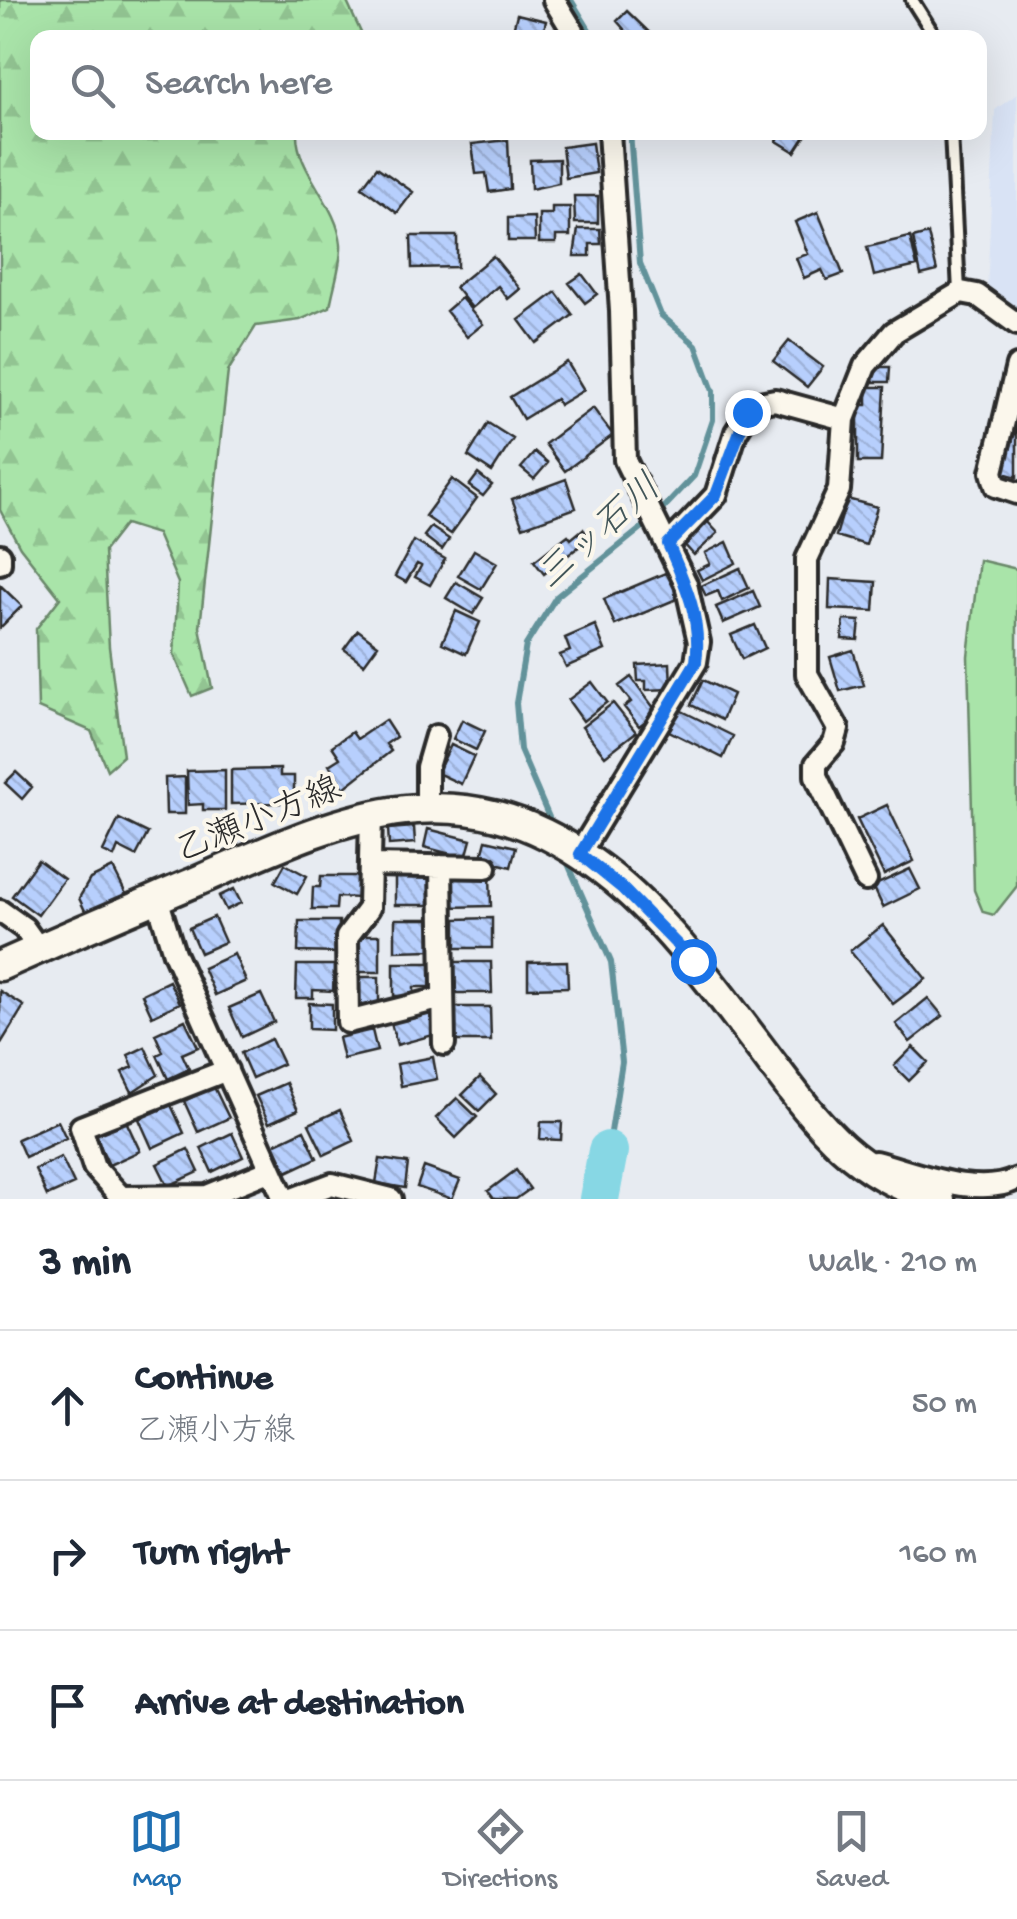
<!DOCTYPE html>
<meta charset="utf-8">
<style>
:root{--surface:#fff;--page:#f2f2f3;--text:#1f2937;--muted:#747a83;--line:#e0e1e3;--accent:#1f6fb2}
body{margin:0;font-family:"Gochi Hand","Klee One",sans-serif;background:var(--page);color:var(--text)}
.stop{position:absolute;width:30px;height:30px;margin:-22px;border:8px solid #1a73e8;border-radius:50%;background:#fff}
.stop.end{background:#1a73e8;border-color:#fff;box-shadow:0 2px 10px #0008}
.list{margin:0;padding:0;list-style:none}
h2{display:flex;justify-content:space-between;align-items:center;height:130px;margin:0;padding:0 40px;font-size:42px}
h2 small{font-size:32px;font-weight:400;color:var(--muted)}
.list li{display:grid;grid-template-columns:65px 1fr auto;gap:30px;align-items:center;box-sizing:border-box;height:150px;padding:0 40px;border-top:2px solid var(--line)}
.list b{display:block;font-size:38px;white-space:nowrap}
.list p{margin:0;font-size:32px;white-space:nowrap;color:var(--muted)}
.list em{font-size:32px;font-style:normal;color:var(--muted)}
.icon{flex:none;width:55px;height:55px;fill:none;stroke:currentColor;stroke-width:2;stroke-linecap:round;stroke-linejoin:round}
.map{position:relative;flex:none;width:1017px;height:1199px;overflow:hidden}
.search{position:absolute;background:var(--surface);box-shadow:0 10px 40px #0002;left:30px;right:30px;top:30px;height:110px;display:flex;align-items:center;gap:25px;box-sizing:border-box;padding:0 35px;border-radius:20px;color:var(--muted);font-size:38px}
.sheet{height:580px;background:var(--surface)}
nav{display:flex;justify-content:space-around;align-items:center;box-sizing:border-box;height:140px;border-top:2px solid var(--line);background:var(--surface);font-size:28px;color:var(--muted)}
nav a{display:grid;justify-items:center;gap:5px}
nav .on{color:var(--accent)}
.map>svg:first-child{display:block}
</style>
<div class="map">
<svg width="1017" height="1199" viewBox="0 0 1017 1199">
<defs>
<pattern id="forest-firs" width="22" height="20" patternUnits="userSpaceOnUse" patternTransform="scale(2.5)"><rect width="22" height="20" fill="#a9e4a9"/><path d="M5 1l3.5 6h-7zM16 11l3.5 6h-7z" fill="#92c492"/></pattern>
<pattern id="building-back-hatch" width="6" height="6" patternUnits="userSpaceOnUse" patternTransform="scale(2.5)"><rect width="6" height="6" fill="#b7cffd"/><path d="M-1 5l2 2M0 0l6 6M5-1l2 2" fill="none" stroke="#9eb2d9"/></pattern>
</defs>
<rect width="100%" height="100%" fill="#e7ebf1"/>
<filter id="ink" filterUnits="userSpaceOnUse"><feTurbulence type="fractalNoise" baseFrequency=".01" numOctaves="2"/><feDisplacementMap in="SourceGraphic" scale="20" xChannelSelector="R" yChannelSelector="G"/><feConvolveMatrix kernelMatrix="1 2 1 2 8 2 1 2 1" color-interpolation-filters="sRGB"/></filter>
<g filter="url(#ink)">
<path fill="#d9e3f5" d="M 1017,94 L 1017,315 L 987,293 L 995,110 Z"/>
<path fill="#a9e4a9" stroke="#6a886a" stroke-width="2.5" d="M 979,560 L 1017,569 L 1017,886 L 994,915 L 983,912 L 974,890 L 968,656 Z"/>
<path fill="url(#forest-firs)" stroke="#6a886a" stroke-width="2.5" d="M 0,0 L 346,0 L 363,37 L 38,38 L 38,132 L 297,133 C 296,171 337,203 341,244 C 342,263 333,288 330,307 L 300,320 L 256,326 L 228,371 L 200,627 L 212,688 L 192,696 L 174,655 L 178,583 L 157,534 L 125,524 L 104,551 L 109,647 L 123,756 L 107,770 L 91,731 L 38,708 L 36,629 L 60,598 L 20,547 L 0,510 Z"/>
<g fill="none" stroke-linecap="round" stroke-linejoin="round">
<path stroke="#62929a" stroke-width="6" d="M 571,0 L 594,38
M 630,132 L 640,263 L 661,315 L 696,345 L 713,391 L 713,420 L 694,476 L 658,514
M 554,829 L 520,750 L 516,703 L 526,645 L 556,597 L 649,522
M 566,859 L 611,962 L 622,1062 L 608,1151"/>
<path stroke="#87d7e4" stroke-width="40" d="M 599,1199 L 608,1151"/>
</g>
<path fill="url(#building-back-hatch)" stroke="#2b2b2b" stroke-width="2.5" d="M 627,11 L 655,38 L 632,38 L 617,21 Z
M 517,14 L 546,21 L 542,38 L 511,38 Z
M 782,132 L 808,132 L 795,152 L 777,141 Z
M 508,140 L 510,189 L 489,192 L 486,173 L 476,174 L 472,144 Z
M 592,143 L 596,173 L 566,178 L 562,147 Z
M 559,159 L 559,183 L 531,189 L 530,160 Z
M 377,167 L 413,192 L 397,213 L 362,187 Z
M 574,196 L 598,196 L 598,223 L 575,223 Z
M 552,207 L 570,207 L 570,236 L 556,236 L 556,243 L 539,243 L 539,214 L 552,214 Z
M 818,212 L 843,274 L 827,280 L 822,270 L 804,278 L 796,258 L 808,254 L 795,222 Z
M 534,217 L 535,241 L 508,241 L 508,218 Z
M 578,229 L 600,229 L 601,244 L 590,244 L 590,256 L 574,256 Z
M 928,234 L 937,271 L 921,275 L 913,238 Z
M 411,236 L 457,236 L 457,267 L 412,268 Z
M 910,237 L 917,266 L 874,276 L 867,247 Z
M 493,256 L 520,289 L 508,299 L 498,286 L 472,308 L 455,287 Z
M 582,274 L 597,294 L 585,303 L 569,283 Z
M 556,292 L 573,315 L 536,343 L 519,320 Z
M 461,298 L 483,324 L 467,337 L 446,311 Z
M 789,341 L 823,367 L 807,387 L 773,361 Z
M 567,362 L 584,390 L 559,405 L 556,399 L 523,419 L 510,397 Z
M 870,367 L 890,367 L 889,382 L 870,382 Z
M 867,387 L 885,387 L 881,462 L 858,462 L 858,405 L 867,405 Z
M 593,408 L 613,435 L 565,471 L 545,444 Z
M 488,423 L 513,439 L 492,472 L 468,456 Z
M 1017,426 L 1017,477 L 1003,473 Z
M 535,452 L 548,463 L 534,479 L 521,468 Z
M 478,474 L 492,485 L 483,496 L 469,486 Z
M 452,479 L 477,498 L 451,534 L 425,516 Z
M 566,479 L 576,508 L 523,527 L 512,499 Z
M 847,499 L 877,507 L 866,545 L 836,536 Z
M 706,520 L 718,533 L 694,555 L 682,542 Z
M 431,527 L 449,539 L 442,550 L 424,536 Z
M 583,529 L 590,538 L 544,574 L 534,561 L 568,535 L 571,539 Z
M 414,541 L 445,559 L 430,585 L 415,577 L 421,566 L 417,564 L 406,582 L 395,576 Z
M 727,542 L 736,563 L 702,580 L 697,570 L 710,564 L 705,553 Z
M 474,550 L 497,563 L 481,589 L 458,576 Z
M 740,568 L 749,588 L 722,601 L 718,591 L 706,596 L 701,586 Z
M 668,572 L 679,598 L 615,625 L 604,599 Z
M 830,579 L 876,582 L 874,611 L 829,609 Z
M 456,582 L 483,598 L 473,614 L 446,598 Z
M 0,585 L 22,606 L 0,628 Z
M 753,591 L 760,607 L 723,623 L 716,607 Z
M 456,611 L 480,622 L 466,654 L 442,643 Z
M 844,620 L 860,621 L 858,640 L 842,639 Z
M 595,625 L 605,650 L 566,667 L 560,655 L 570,651 L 565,638 Z
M 755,625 L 765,648 L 742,659 L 731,635 Z
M 358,630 L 378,645 L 364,664 L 344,649 Z
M 853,650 L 864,685 L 840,691 L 830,657 Z
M 670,663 L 671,689 L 646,690 L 646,681 L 638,681 L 637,665 Z
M 631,677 L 657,712 L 639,726 L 624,707 L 631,702 L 619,686 Z
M 703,680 L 733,694 L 722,720 L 691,705 Z
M 592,682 L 607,702 L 583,721 L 568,700 Z
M 613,703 L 636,732 L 605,756 L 582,727 Z
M 680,710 L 733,736 L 723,758 L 669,731 Z
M 385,720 L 396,737 L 386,744 L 391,751 L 344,788 L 329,765 L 340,758 L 332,746 L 352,732 L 357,739 Z
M 462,720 L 485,731 L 476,750 L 453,739 Z
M 451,745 L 474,756 L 461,784 L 437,773 Z
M 280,769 L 280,776 L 294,776 L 294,797 L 280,798 L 280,803 L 231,804 L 231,770 Z
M 225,770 L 225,810 L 203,810 L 203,804 L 188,805 L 187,771 Z
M 16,772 L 32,787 L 22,799 L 5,783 Z
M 185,777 L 185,814 L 166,814 L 165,778 Z
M 887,805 L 914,861 L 884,875 L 857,819 Z
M 119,819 L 148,833 L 136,856 L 118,847 L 114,857 L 103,852 Z
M 414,827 L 415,843 L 389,845 L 388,829 Z
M 428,829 L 471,840 L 466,858 L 424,847 Z
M 486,840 L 516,847 L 511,867 L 481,859 Z
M 38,860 L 64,879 L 38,915 L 12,896 Z
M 285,864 L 307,876 L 297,894 L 275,882 Z
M 113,868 L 126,894 L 86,913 L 79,898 L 90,879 Z
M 910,869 L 920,889 L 883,907 L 873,886 Z
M 434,874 L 434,905 L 395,905 L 395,875 Z
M 490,875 L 491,906 L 449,907 L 448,876 Z
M 321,876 L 360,876 L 360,898 L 337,897 L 336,909 L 312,909 L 313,887 L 320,887 Z
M 234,889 L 241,903 L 226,910 L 219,896 Z
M 214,917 L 225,942 L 200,953 L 189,928 Z
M 492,918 L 492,948 L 456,948 L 456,919 Z
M 395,919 L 433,919 L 433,950 L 395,951 Z
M 299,921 L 339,921 L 339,953 L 298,952 Z
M 883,925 L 926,979 L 893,1004 L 850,951 Z
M 356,935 L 380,935 L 380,972 L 356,972 Z
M 234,954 L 246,981 L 215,995 L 203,968 Z
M 567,961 L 568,987 L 528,988 L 528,962 Z
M 454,962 L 491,962 L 492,993 L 454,993 Z
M 394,963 L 434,963 L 434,987 L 414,987 L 414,996 L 394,996 Z
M 297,965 L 334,965 L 333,991 L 313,990 L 313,998 L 296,998 Z
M 356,977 L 379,977 L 379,1007 L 356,1007 Z
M 169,981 L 180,1003 L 152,1016 L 142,994 Z
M 0,991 L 24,1006 L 0,1045 Z
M 261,994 L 274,1022 L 242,1037 L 229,1008 Z
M 928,998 L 943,1016 L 910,1042 L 896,1024 Z
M 309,1003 L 332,1004 L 332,1030 L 309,1029 Z
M 454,1007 L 490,1007 L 491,1041 L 454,1041 Z
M 431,1012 L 437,1034 L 397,1045 L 391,1023 Z
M 185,1020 L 198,1047 L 182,1054 L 189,1069 L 168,1079 L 157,1055 L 163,1052 L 155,1034 Z
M 372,1030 L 377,1051 L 343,1059 L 338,1038 Z
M 271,1039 L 283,1064 L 252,1078 L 241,1053 Z
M 145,1047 L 158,1075 L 132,1092 L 122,1072 L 133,1067 L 128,1055 Z
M 913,1047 L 928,1062 L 909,1081 L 894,1066 Z
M 433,1057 L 437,1079 L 401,1086 L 397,1064 Z
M 480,1077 L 496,1094 L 479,1111 L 462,1095 Z
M 286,1083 L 298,1110 L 269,1123 L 256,1096 Z
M 214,1087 L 229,1118 L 198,1132 L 184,1101 Z
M 457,1098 L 477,1117 L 456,1138 L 436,1118 Z
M 171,1105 L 184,1133 L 152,1148 L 139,1119 Z
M 340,1110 L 354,1141 L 324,1155 L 309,1124 Z
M 58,1121 L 66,1138 L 25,1157 L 17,1139 Z
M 126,1121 L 140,1151 L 109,1165 L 95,1135 Z
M 541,1122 L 562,1122 L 561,1140 L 540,1139 Z
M 304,1130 L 317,1158 L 287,1172 L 274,1144 Z
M 232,1133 L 243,1157 L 212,1172 L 201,1148 Z
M 188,1149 L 199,1172 L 168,1186 L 157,1164 Z
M 61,1157 L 74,1184 L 47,1196 L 35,1169 Z
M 380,1159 L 408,1163 L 405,1188 L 376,1183 Z
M 424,1167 L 460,1180 L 452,1199 L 417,1187 Z
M 516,1170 L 530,1189 L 516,1199 L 494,1199 L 488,1191 Z"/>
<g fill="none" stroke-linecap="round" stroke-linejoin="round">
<defs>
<path id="lane" d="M 912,0 L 936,38
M 951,132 L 959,292"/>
<path id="street" d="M 554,0 L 577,38
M 1017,366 L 992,472 L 996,486 L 1017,493
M 668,545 L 716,495 L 736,432 L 754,404 L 775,400 L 844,419
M 0,555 L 0,563
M 427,808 L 427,767 L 436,736
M 371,813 L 369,908 L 347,937 L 348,1022 L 443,998
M 579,854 L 696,662 L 699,642 L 686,584 L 625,460 L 621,311 L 609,132
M 370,865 L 486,867
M 441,866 L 444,1044
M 866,880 L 816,776 L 816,764 L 834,743 L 838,729 L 807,674 L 807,559 L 839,490 L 844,419 L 865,366 L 894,332 L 961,292 L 977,295 L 1017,324
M 157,898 L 174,953 L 284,1199
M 0,911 L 24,928 L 39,949
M 227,1070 L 81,1127 L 94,1167 L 121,1197 L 207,1196 L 271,1170
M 875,1162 C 917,1173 977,1199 1017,1179
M 292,1199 L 332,1184 L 391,1199"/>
<path id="secondary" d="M 0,966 C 67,936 134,908 202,879 C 340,819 454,763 593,863 C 658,909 707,978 755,1041 C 810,1113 847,1175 940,1199"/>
</defs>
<use href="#lane" stroke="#2b2b2b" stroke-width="18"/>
<use href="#street" stroke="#2b2b2b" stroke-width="28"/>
<use href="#secondary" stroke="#2b2b2b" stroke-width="35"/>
<use href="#lane" stroke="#fbf7ec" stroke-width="10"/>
<use href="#street" stroke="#fbf7ec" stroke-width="20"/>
<use href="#secondary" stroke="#fbf7ec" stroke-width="28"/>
</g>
</g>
<g fill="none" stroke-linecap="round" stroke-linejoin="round" filter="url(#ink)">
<path stroke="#1a73e8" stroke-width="12" d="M 693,961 L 622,888 L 580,854 L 696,662 C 702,619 685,583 668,544 L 716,495 L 747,412"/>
</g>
<g text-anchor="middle" stroke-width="8" stroke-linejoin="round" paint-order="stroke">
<g font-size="35" fill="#2b2b2b" stroke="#fbf7ec">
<text transform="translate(257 817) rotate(-22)" y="12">乙瀬小方線</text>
</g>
<g font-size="38" font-style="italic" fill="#425659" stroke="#fbf7ec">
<text transform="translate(597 530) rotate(-42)" y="13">三ッ石川</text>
</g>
</g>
</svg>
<div class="stop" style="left:693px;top:961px"></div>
<div class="stop end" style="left:747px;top:412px"></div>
<div class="search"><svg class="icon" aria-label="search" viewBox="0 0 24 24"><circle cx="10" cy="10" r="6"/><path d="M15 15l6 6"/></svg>Search here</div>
</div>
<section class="sheet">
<h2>3 min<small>Walk · 210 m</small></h2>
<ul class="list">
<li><svg class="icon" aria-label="ahead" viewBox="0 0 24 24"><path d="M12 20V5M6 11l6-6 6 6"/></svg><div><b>Continue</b><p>乙瀬小方線</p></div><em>50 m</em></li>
<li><svg class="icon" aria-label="right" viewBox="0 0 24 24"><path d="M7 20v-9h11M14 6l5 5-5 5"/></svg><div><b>Turn right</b></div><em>160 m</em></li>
<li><svg class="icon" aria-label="arrive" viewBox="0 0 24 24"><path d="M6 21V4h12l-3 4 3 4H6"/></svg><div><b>Arrive at destination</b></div></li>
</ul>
</section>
<nav>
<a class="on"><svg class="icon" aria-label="map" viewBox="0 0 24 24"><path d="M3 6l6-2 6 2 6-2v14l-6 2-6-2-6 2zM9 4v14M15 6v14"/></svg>Map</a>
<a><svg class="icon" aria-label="directions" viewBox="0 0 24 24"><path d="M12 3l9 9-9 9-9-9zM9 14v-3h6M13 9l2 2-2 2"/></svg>Directions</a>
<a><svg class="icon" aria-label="saved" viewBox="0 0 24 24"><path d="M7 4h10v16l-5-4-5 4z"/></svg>Saved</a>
</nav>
